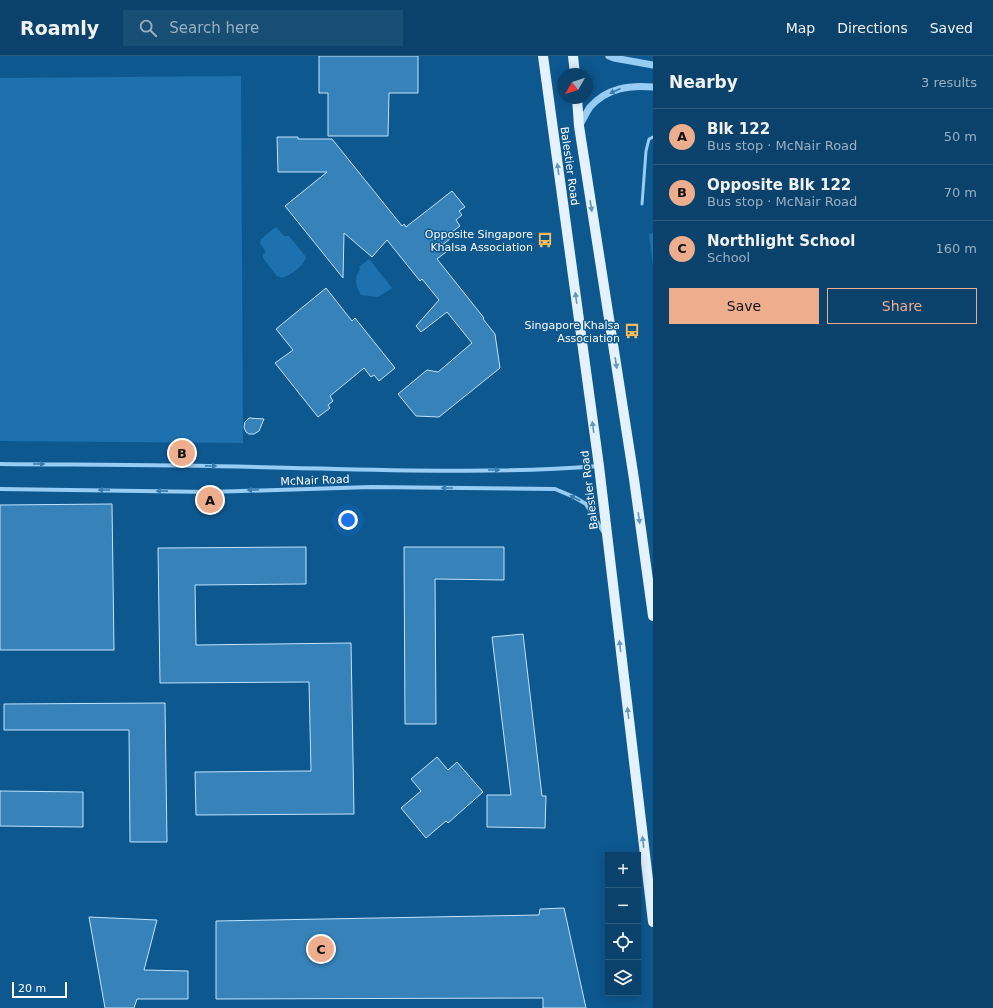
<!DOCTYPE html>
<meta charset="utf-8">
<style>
:root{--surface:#0a426c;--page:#184d74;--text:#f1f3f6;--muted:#99b0c2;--line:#2a5b7f;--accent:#eead8d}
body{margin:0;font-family:"DejaVu Sans",sans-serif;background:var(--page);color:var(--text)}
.controls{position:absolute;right:12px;bottom:12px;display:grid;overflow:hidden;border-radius:0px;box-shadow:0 2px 10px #0003}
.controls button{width:36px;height:36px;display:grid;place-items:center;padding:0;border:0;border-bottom:1px solid var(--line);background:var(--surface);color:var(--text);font:20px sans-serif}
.compass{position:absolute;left:557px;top:12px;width:36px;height:36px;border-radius:50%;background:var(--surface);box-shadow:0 2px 10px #0003;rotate:231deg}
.scale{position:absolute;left:12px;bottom:10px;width:55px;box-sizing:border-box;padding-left:4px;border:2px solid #fff;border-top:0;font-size:11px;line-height:14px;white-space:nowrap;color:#fff;-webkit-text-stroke:3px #0e5890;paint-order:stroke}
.you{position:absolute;left:348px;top:464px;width:14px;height:14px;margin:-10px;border:3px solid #fff;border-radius:50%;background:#1a73e8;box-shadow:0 0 0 6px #1a73e833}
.badge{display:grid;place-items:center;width:26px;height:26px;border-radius:50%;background:var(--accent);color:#111;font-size:13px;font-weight:700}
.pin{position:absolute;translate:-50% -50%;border:2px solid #fff;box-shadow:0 1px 4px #0006}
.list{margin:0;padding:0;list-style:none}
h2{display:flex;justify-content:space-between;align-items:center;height:52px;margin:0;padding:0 16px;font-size:17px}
h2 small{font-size:13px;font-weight:400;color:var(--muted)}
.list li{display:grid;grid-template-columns:26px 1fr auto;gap:12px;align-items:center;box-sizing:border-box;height:56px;padding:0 16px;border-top:1px solid var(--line)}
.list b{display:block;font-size:15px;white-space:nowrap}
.list p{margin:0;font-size:13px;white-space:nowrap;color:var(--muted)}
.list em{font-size:13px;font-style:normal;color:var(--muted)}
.actions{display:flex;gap:8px;padding:12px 16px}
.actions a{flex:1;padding:9px 0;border:1px solid var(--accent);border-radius:0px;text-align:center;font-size:14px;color:var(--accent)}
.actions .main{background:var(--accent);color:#111}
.icon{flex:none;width:22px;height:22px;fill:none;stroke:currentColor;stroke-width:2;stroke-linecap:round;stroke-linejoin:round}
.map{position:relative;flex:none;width:653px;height:952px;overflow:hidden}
header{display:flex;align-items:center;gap:24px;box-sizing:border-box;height:56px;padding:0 20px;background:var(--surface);border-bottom:1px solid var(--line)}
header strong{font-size:19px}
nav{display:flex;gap:22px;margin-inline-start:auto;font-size:14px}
.search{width:280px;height:36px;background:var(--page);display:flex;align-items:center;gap:10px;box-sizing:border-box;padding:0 14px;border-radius:0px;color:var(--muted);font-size:15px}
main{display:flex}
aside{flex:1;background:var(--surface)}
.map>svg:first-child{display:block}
</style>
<header>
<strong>Roamly</strong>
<div class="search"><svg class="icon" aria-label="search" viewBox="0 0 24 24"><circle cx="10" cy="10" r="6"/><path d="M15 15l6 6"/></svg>Search here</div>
<nav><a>Map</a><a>Directions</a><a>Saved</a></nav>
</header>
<main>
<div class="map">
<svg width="653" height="952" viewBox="0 0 653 952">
<rect width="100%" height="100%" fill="#0e5890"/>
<path fill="#1d71ae" d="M 241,20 L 243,387 L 0,385 L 0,22 Z
M 276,171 L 284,180 L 289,180 L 306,201 C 304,210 291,219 282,222 L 277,220 L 263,202 L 263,199 L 266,196 L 260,187 L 261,183 Z
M 653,177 L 653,210 L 649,178 Z
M 369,203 L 392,232 L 378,241 L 361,239 C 358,234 354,225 357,219 C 358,216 360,215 360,213 L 359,211 Z"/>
<path fill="#3682b9" stroke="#bfe4fe" d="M 319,0 L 418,0 L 418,37 L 389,37 L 388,80 L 328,80 L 328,37 L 319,37 Z
M 277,81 L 298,81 L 298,83 L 332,83 L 402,170 L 404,168 L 406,171 L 452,135 L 465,151 L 459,155 L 462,159 L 456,164 L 460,170 L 448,179 L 450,183 L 441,190 L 446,196 L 437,203 L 484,262 L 483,263 L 495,278 L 500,312 L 439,361 L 416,360 L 398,338 L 427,314 L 438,316 L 472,287 L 447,256 L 421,276 L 416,270 L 439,244 L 422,223 L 420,225 L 387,184 L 372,201 L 344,177 L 343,222 L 285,150 L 327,116 L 278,116 Z
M 326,232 L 352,265 L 355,262 L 395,312 L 379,325 L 374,319 L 371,321 L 364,312 L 330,340 L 333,345 L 328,349 L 330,352 L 318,361 L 275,307 L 293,294 L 276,273 Z
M 249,362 L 264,363 L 259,375 L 254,378 L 249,378 L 246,376 L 244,371 L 245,366 Z
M 112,448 L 114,594 L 0,594 L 0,449 Z
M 306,491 L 306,528 L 195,529 L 196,589 L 351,587 L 354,758 L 196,759 L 195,716 L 311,715 L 309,626 L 160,627 L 158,492 Z
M 404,491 L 504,491 L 504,524 L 435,523 L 436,668 L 405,668 Z
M 523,578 L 542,740 L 546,740 L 545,772 L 487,771 L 487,739 L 511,739 L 492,581 Z
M 165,647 L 167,786 L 130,786 L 129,674 L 4,674 L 4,648 Z
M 437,701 L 448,714 L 457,706 L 483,736 L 448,767 L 446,765 L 426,782 L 401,752 L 421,735 L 411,723 Z
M 0,735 L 83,736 L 83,771 L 0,770 Z
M 564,852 L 586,952 L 543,952 L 543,942 L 216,943 L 216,865 L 539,859 L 540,853 Z
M 89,861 L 157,864 L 144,914 L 188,915 L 188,943 L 137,943 L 134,952 L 105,952 Z"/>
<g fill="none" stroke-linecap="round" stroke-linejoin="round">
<path stroke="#97cdf4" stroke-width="3" d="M 642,148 L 646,95 L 649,83 L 653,81"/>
<path stroke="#97cdf4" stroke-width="4" d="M 0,408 C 98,409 196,409 293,412 C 394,414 498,418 599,410
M 0,433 L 210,436 L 371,431 L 555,433 L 574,441 L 586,448 L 604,477"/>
<path stroke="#97cdf4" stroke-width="7" d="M 609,0 L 614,2 L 653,9
M 579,70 C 583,64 586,57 590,51 C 607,32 629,29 653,31"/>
<path stroke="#e4f2ff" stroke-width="10" d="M 543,0 L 599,410 L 653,866
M 573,0 L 575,18
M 577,42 L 579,70 L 634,423 L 653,560"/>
</g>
<defs><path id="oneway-solid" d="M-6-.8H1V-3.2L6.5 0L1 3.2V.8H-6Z"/></defs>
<g fill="#377bae">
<use href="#oneway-solid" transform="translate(615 35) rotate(156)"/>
<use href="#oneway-solid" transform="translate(39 408)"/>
<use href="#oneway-solid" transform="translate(211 410) rotate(1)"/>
<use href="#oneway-solid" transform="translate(494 414)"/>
<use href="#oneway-solid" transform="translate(447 432) rotate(-180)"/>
<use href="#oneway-solid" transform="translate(104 434) rotate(-179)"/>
<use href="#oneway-solid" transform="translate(253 434) rotate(178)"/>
<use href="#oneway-solid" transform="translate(162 435) rotate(-179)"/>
<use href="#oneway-solid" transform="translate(575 442) rotate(-153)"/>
</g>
<g fill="#6496bc">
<use href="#oneway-solid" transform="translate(558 113) rotate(-98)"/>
<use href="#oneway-solid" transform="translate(591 150) rotate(81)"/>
<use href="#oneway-solid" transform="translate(576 242) rotate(-98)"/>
<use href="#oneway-solid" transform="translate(616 307) rotate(81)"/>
<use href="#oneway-solid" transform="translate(593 371) rotate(-98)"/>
<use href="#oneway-solid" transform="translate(639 462) rotate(82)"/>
<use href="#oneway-solid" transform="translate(620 590) rotate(-97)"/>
<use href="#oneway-solid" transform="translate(628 657) rotate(-97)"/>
<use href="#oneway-solid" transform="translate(643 786) rotate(-97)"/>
</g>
<defs>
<symbol id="bus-bare" viewBox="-9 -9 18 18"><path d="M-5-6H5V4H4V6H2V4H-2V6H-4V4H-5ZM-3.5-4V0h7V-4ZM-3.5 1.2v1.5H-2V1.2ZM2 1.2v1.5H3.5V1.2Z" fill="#ffba5a" stroke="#0e5890" stroke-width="2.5" paint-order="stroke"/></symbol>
</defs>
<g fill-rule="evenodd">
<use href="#bus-bare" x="534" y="173" width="22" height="22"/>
<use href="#bus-bare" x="621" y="264" width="22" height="22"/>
</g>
<g text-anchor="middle" stroke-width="3" stroke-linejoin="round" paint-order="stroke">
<g font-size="11" fill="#fff" stroke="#0e5890">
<text transform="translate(570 110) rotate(82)" y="4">Balestier Road</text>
<text transform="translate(315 424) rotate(-2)" y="4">McNair Road</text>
<text transform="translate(589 434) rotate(-97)" y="4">Balestier Road</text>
</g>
<g font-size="11" fill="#fff" stroke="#0e5890" text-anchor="end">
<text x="533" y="182">Opposite Singapore<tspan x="533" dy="13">Khalsa Association</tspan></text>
<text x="620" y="273">Singapore Khalsa<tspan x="620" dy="13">Association</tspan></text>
</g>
</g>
</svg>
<div class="controls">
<button>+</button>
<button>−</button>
<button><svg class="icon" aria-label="locate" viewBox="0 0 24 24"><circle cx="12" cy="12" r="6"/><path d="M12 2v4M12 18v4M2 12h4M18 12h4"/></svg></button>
<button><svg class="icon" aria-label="layers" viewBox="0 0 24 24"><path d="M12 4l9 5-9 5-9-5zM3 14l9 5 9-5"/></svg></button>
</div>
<svg class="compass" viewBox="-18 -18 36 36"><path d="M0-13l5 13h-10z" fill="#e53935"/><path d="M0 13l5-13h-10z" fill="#99b0c2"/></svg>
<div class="scale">20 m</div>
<div class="you"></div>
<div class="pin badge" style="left:210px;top:444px">A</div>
<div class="pin badge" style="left:182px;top:397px">B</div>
<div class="pin badge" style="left:321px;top:893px">C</div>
</div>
<aside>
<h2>Nearby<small>3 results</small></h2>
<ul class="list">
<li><span class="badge">A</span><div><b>Blk 122</b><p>Bus stop · McNair Road</p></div><em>50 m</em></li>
<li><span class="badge">B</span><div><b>Opposite Blk 122</b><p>Bus stop · McNair Road</p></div><em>70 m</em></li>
<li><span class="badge">C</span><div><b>Northlight School</b><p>School</p></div><em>160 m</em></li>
</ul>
<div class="actions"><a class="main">Save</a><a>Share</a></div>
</aside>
</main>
